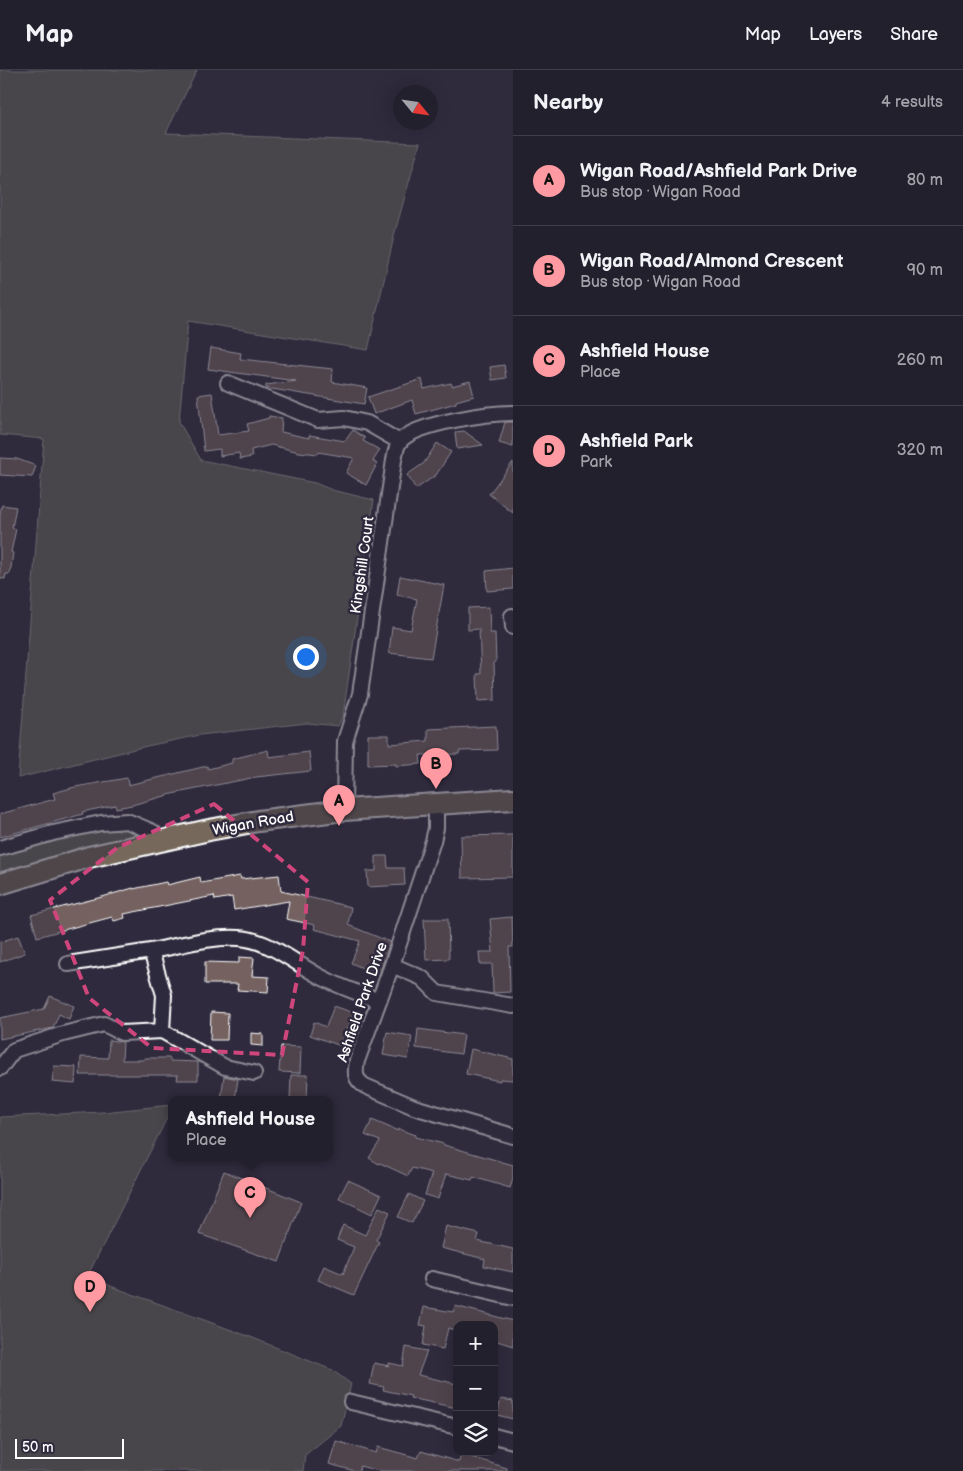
<!DOCTYPE html>
<meta charset="utf-8">
<style>
:root{--surface:#23202e;--page:#2b2836;--text:#f1f3f6;--muted:#a3a3aa;--line:#403e4a;--accent:#ff9aa2}
body{margin:0;font-family:"Balsamiq Sans",sans-serif;background:var(--page);color:var(--text)}
.controls{position:absolute;right:15px;bottom:15px;display:grid;overflow:hidden;border-radius:10px;box-shadow:0 5px 20px #0002}
.controls button{width:45px;height:45px;display:grid;place-items:center;padding:0;border:0;border-bottom:1px solid var(--line);background:var(--surface);color:var(--text);font:25px sans-serif}
.compass{position:absolute;left:393px;top:15px;width:45px;height:45px;border-radius:50%;background:var(--surface);box-shadow:0 5px 20px #0002;rotate:119deg}
.scale{position:absolute;left:15px;bottom:12px;width:109px;box-sizing:border-box;padding-left:5px;border:2px solid #fff;border-top:0;font-size:14px;line-height:18px;white-space:nowrap;color:#fff;-webkit-text-stroke:4px #2f2a3d;paint-order:stroke}
.you{position:absolute;left:305px;top:586px;width:18px;height:18px;margin:-12px;border:4px solid #fff;border-radius:50%;background:#1a73e8;box-shadow:0 0 0 8px #1a73e833}
.badge{display:grid;place-items:center;width:32px;height:32px;border-radius:50%;background:var(--accent);color:#111;font-size:16px;font-weight:700}
.pin{position:absolute;translate:-50% -41px;filter:drop-shadow(0 1px 2px #0008)}
.pin::after{content:'';position:absolute;top:26px;width:18px;height:15px;background:inherit;clip-path:polygon(0 0,100% 0,50% 100%)}
.popup{position:absolute;left:168px;top:1026px;width:165px;height:65px;box-sizing:border-box;display:grid;place-content:center;border-radius:10px;background:var(--surface);filter:drop-shadow(0 1px 4px #0005);font-size:16px;white-space:nowrap;color:var(--muted)}
.popup b{font-size:19px;color:var(--text)}
.popup::after{content:'';position:absolute;left:50%;top:100%;margin-left:-10px;border:10px solid transparent;border-top-color:var(--surface)}
.list{margin:0;padding:0;list-style:none}
h2{display:flex;justify-content:space-between;align-items:center;height:65px;margin:0;padding:0 20px;font-size:21px}
h2 small{font-size:16px;font-weight:400;color:var(--muted)}
.list li{display:grid;grid-template-columns:32px 1fr auto;gap:15px;align-items:center;box-sizing:border-box;height:90px;padding:0 20px;border-top:1px solid var(--line)}
.list b{display:block;font-size:19px;white-space:nowrap}
.list p{margin:0;font-size:16px;white-space:nowrap;color:var(--muted)}
.list em{font-size:16px;font-style:normal;color:var(--muted)}
.icon{flex:none;width:28px;height:28px;fill:none;stroke:currentColor;stroke-width:2;stroke-linecap:round;stroke-linejoin:round}
.map{position:relative;flex:none;width:513px;height:1401px;overflow:hidden}
header{display:flex;align-items:center;gap:30px;box-sizing:border-box;height:70px;padding:0 25px;background:var(--surface);border-bottom:1px solid var(--line)}
header strong{font-size:24px}
nav{display:flex;gap:28px;margin-inline-start:auto;font-size:18px}
main{display:flex}
aside{flex:1;background:var(--surface)}
.map>svg:first-child{display:block}
</style>
<header>
<strong>Map</strong>
<nav><a>Map</a><a>Layers</a><a>Share</a></nav>
</header>
<main>
<div class="map">
<svg width="513" height="1401" viewBox="0 0 513 1401">
<rect width="100%" height="100%" fill="#2f2a3d"/>
<filter id="ink" filterUnits="userSpaceOnUse"><feTurbulence type="fractalNoise" baseFrequency=".02" numOctaves="2"/><feDisplacementMap in="SourceGraphic" scale="10" xChannelSelector="R" yChannelSelector="G"/><feConvolveMatrix kernelMatrix="1 2 1 2 8 2 1 2 1" color-interpolation-filters="sRGB"/></filter>
<g filter="url(#ink)">
<path fill="#66695b" stroke="#b2b4ad" d="M 0,0 L 197,0 L 166,63 L 420,73 L 395,162 L 368,280 L 188,251 L 179,352 L 201,390 L 315,413 L 332,420 L 374,430 L 343,646 L 338,656 L 307,653 L 200,665 L 147,676 L 18,708 L 44,369 L 0,365 Z
M 101,753 L 153,762 L 0,814 L 0,778 Z
M 171,1035 L 171,1040 L 88,1205 L 113,1217 L 248,1266 L 332,1300 L 351,1314 L 341,1356 L 305,1385 L 303,1401 L 0,1401 L 0,1047 L 103,1042 Z"/>
<path fill="#756261" stroke="#fff" d="M 211,278 L 241,283 L 240,289 L 333,299 L 332,312 L 367,318 L 364,334 L 266,318 L 266,315 L 296,311 L 208,299 Z
M 504,295 L 506,308 L 492,310 L 490,297 Z
M 422,309 L 424,319 L 451,313 L 452,316 L 470,311 L 474,326 L 456,331 L 456,333 L 416,344 L 412,330 L 374,344 L 368,327 Z
M 212,323 L 218,365 L 249,361 L 247,354 L 269,348 L 269,346 L 282,348 L 281,362 L 309,368 L 309,365 L 345,371 L 353,360 L 365,368 L 363,371 L 380,380 L 373,391 L 377,394 L 366,415 L 346,403 L 354,388 L 318,382 L 318,384 L 299,382 L 271,375 L 251,380 L 252,387 L 240,389 L 239,383 L 220,386 L 220,379 L 204,381 L 198,325 Z
M 505,352 L 513,352 L 513,377 L 499,373 Z
M 464,361 L 483,375 L 457,379 L 455,362 Z
M 437,373 L 451,382 L 436,405 L 416,419 L 407,405 L 424,393 Z
M 0,388 L 17,389 L 36,396 L 32,407 L 0,405 Z
M 513,392 L 513,443 L 489,424 Z
M 2,435 L 16,437 L 12,458 L 16,459 L 11,482 L 13,483 L 10,504 L 6,504 L 5,509 L 0,508 L 0,443 Z
M 513,498 L 513,519 L 487,521 L 486,501 Z
M 400,506 L 444,515 L 431,588 L 389,583 L 392,557 L 411,560 L 417,529 L 397,525 Z
M 489,537 L 490,563 L 495,563 L 496,592 L 494,592 L 495,630 L 478,631 L 477,604 L 481,604 L 479,559 L 468,560 L 468,538 Z
M 496,656 L 497,680 L 459,681 L 459,684 L 420,685 L 421,694 L 396,696 L 396,694 L 368,695 L 368,665 L 389,665 L 389,674 L 428,671 L 428,659 Z
M 268,680 L 269,687 L 309,682 L 311,701 L 256,707 L 172,724 L 132,735 L 116,738 L 115,735 L 82,742 L 83,744 L 0,767 L 0,744 L 55,729 L 53,723 L 75,717 L 127,708 L 128,715 L 207,696 L 208,699 L 232,693 L 232,689 Z
M 513,765 L 513,807 L 462,808 L 461,766 Z
M 376,786 L 387,786 L 388,798 L 404,798 L 405,815 L 368,817 L 367,801 L 376,801 Z
M 279,805 L 281,821 L 351,837 L 348,855 L 390,872 L 379,905 L 351,893 L 360,871 L 314,859 L 315,855 L 286,849 L 289,831 L 234,840 L 232,827 L 215,830 L 214,826 L 124,844 L 125,848 L 114,851 L 112,847 L 37,867 L 31,845 L 102,827 L 133,818 L 133,819 L 166,812 L 167,815 L 200,807 L 201,813 L 240,806 L 241,809 Z
M 512,847 L 513,877 L 509,877 L 510,922 L 493,923 L 492,894 L 480,894 L 479,882 L 493,882 L 490,849 Z
M 424,849 L 448,849 L 449,889 L 426,890 Z
M 18,866 L 25,883 L 0,892 L 0,872 Z
M 239,887 L 254,888 L 252,906 L 269,907 L 268,922 L 237,920 L 238,914 L 205,914 L 205,892 L 239,893 Z
M 50,926 L 74,936 L 69,949 L 59,944 L 53,958 L 0,969 L 0,948 L 44,939 Z
M 334,936 L 354,943 L 341,976 L 310,965 L 314,952 L 326,957 Z
M 211,942 L 228,943 L 227,970 L 210,970 Z
M 418,959 L 464,965 L 461,984 L 416,978 Z
M 387,962 L 412,966 L 408,989 L 383,985 Z
M 251,963 L 263,964 L 263,976 L 251,975 Z
M 109,970 L 123,972 L 122,990 L 144,990 L 144,988 L 170,988 L 170,991 L 198,992 L 198,1010 L 177,1010 L 178,1005 L 80,1005 L 81,987 L 108,988 Z
M 281,976 L 301,977 L 300,1003 L 279,1002 Z
M 471,979 L 513,989 L 513,1010 L 500,1009 L 500,1011 L 466,1004 Z
M 54,996 L 76,997 L 75,1014 L 52,1012 Z
M 291,1005 L 308,1005 L 307,1029 L 290,1029 Z
M 224,1006 L 238,1009 L 235,1029 L 221,1029 Z
M 372,1050 L 398,1061 L 398,1059 L 416,1065 L 415,1067 L 444,1074 L 444,1075 L 513,1095 L 513,1109 L 510,1118 L 473,1107 L 472,1110 L 446,1104 L 438,1129 L 425,1125 L 432,1103 L 412,1098 L 408,1106 L 380,1093 L 379,1094 L 369,1088 L 380,1071 L 365,1065 Z
M 224,1101 L 301,1132 L 279,1192 L 199,1164 Z
M 348,1110 L 381,1125 L 372,1144 L 339,1128 Z
M 409,1124 L 423,1131 L 412,1153 L 398,1147 Z
M 379,1137 L 390,1142 L 376,1170 L 379,1172 L 354,1225 L 318,1210 L 324,1196 L 343,1204 L 354,1177 L 337,1170 L 343,1155 L 365,1165 Z
M 446,1156 L 479,1164 L 477,1171 L 513,1179 L 513,1202 L 484,1196 L 485,1189 L 441,1178 Z
M 455,1236 L 513,1251 L 513,1276 L 494,1270 L 494,1255 L 457,1255 L 457,1261 L 448,1258 L 443,1279 L 423,1275 L 426,1256 L 420,1255 L 424,1237 L 453,1242 Z
M 406,1277 L 427,1281 L 418,1305 L 457,1314 L 457,1338 L 410,1328 L 411,1326 L 383,1320 L 384,1317 L 370,1314 L 374,1293 L 389,1296 L 389,1293 L 403,1296 Z
M 501,1329 L 513,1331 L 513,1349 L 497,1345 Z
M 336,1371 L 376,1383 L 378,1377 L 418,1388 L 421,1381 L 459,1392 L 461,1384 L 507,1398 L 507,1401 L 379,1401 L 360,1396 L 359,1401 L 355,1401 L 329,1394 Z"/>
<g fill="none" stroke-linecap="round" stroke-linejoin="round">
<defs>
<path id="minor" d="M 228,313 L 318,350 L 344,348 L 367,353 L 400,372
M 512,546 L 513,557
M 436,734 L 436,758 L 433,771 L 392,895 L 357,991 C 355,1002 354,1009 365,1016 L 414,1037 L 513,1066
M 344,740 L 345,671 L 360,624 L 394,390 C 395,384 397,375 400,371 C 417,353 488,343 513,343
M 0,778 L 53,763 L 101,753 L 127,751 L 153,762 L 160,771
M 68,894 L 151,881
M 392,895 L 422,908 L 437,923 L 513,936
M 162,961 L 225,997 L 254,1003
M 0,998 L 14,980 L 63,964 L 104,954 L 122,963 L 162,961 L 164,925 L 151,881 C 179,876 210,866 239,868 C 271,870 298,896 325,909 C 343,918 361,924 379,931
M 432,1209 L 513,1228
M 351,1332 L 457,1357
M 494,1366 L 513,1371"/>
<path id="highway" d="M 0,814 L 89,787 L 209,760 L 258,751 L 344,740 L 513,729"/>
</defs>
<use href="#minor" stroke="#fff" stroke-width="18"/>
<use href="#highway" stroke="#fff" stroke-width="24"/>
<use href="#minor" stroke="#2f2a3d" stroke-width="14"/>
<use href="#highway" stroke="#76695c" stroke-width="20"/>
</g>
</g>
<path d="M0 0H513V1401H0ZM 214,734 L 308,812 L 303,880 L 282,985 L 152,978 L 89,928 L 50,830 L 117,778 Z" fill="#2f2a3d" fill-opacity=".55" fill-rule="evenodd"/>
<path fill="none" stroke="#ce467c" stroke-width="4" stroke-dasharray="10 6" stroke-linejoin="round" d="M 214,734 L 308,812 L 303,880 L 282,985 L 152,978 L 89,928 L 50,830 L 117,778 Z"/>
<g text-anchor="middle" stroke-width="5" stroke-linejoin="round" paint-order="stroke">
<g font-size="15" fill="#fff" stroke="#2f2a3d">
<text transform="translate(362 495) rotate(-82)" y="5">Kingshill Court</text>
<text transform="translate(253 753) rotate(-10)" y="5">Wigan Road</text>
<text transform="translate(362 932) rotate(-71)" y="5">Ashfield Park Drive</text>
</g>
</g>
</svg>
<div class="controls">
<button>+</button>
<button>−</button>
<button><svg class="icon" aria-label="layers" viewBox="0 0 24 24"><path d="M12 4l9 5-9 5-9-5zM3 14l9 5 9-5"/></svg></button>
</div>
<svg class="compass" viewBox="-18 -18 36 36"><path d="M0-13l5 13h-10z" fill="#e53935"/><path d="M0 13l5-13h-10z" fill="#a3a3aa"/></svg>
<div class="scale">50 m</div>
<div class="you"></div>
<div class="pin badge" style="left:339px;top:756px">A</div>
<div class="pin badge" style="left:436px;top:719px">B</div>
<div class="pin badge" style="left:250px;top:1148px">C</div>
<div class="popup"><b>Ashfield House</b>Place</div>
<div class="pin badge" style="left:90px;top:1242px">D</div>
</div>
<aside>
<h2>Nearby<small>4 results</small></h2>
<ul class="list">
<li><span class="badge">A</span><div><b>Wigan Road/Ashfield Park Drive</b><p>Bus stop · Wigan Road</p></div><em>80 m</em></li>
<li><span class="badge">B</span><div><b>Wigan Road/Almond Crescent</b><p>Bus stop · Wigan Road</p></div><em>90 m</em></li>
<li><span class="badge">C</span><div><b>Ashfield House</b><p>Place</p></div><em>260 m</em></li>
<li><span class="badge">D</span><div><b>Ashfield Park</b><p>Park</p></div><em>320 m</em></li>
</ul>
</aside>
</main>
